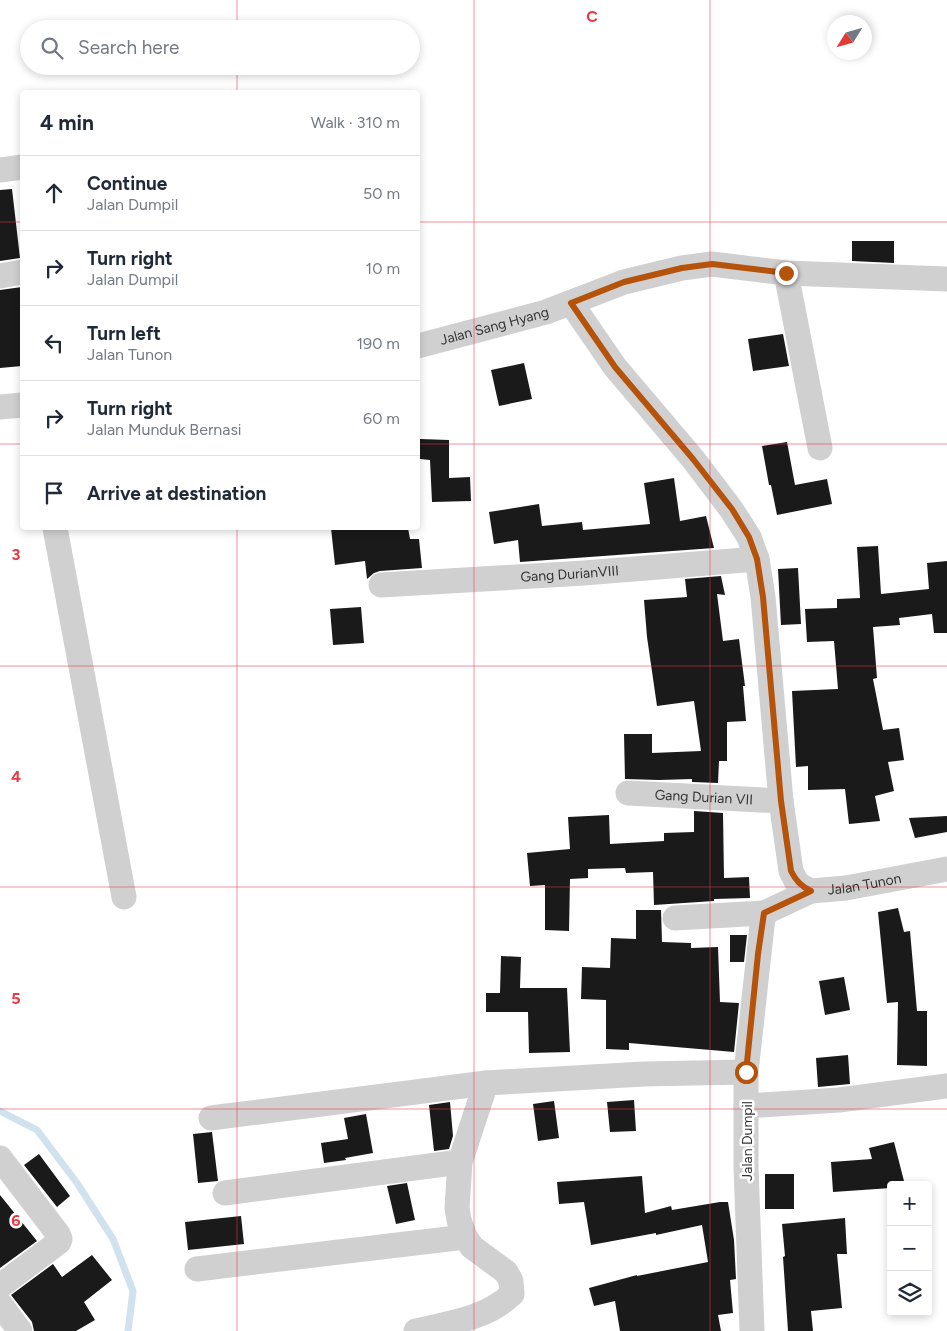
<!DOCTYPE html>
<meta charset="utf-8">
<style>
:root{--surface:#fff;--page:#f6f6f7;--text:#1f2937;--muted:#747a83;--line:#e0e1e3}
body{margin:0;font-family:Figtree,sans-serif;background:var(--page);color:var(--text)}
.controls{position:absolute;right:15px;bottom:15px;display:grid;overflow:hidden;border-radius:5px;box-shadow:0 2px 8px #0003}
.controls button{width:45px;height:45px;display:grid;place-items:center;padding:0;border:0;border-bottom:1px solid var(--line);background:var(--surface);color:var(--text);font:25px sans-serif}
.compass{position:absolute;left:827px;top:15px;width:45px;height:45px;border-radius:50%;background:var(--surface);box-shadow:0 2px 8px #0003;rotate:233deg}
.stop{position:absolute;width:15px;height:15px;margin:-11px;border:4px solid #b45309;border-radius:50%;background:#fff}
.stop.end{background:#b45309;border-color:#fff;box-shadow:0 1px 5px #0008}
.list{margin:0;padding:0;list-style:none}
h2{display:flex;justify-content:space-between;align-items:center;height:65px;margin:0;padding:0 20px;font-size:21px}
h2 small{font-size:16px;font-weight:400;color:var(--muted)}
.list li{display:grid;grid-template-columns:32px 1fr auto;gap:15px;align-items:center;box-sizing:border-box;height:75px;padding:0 20px;border-top:1px solid var(--line)}
.list b{display:block;font-size:19px;white-space:nowrap}
.list p{margin:0;font-size:16px;white-space:nowrap;color:var(--muted)}
.list em{font-size:16px;font-style:normal;color:var(--muted)}
.icon{flex:none;width:28px;height:28px;fill:none;stroke:currentColor;stroke-width:2;stroke-linecap:round;stroke-linejoin:round}
.map{position:relative;flex:none;width:947px;height:1331px;overflow:hidden}
.search{position:absolute;background:var(--surface);box-shadow:0 2px 8px #0003;left:20px;top:20px;width:400px;height:55px;display:flex;align-items:center;gap:12px;box-sizing:border-box;padding:0 18px;border-radius:28px;color:var(--muted);font-size:19px}
.panel{position:absolute;background:var(--surface);box-shadow:0 2px 8px #0003;left:20px;top:90px;width:400px;height:440px;border-radius:5px}
.map>svg:first-child{display:block}
</style>
<div class="map">
<svg width="947" height="1331" viewBox="0 0 947 1331">
<rect width="100%" height="100%" fill="#fff"/>
<g fill="none" stroke-linecap="round" stroke-linejoin="round">
<path stroke="#cfe2ee" stroke-width="7" d="M 0,1111 L 37,1130 L 77,1183 L 113,1239 L 133,1291 L 128,1331"/>
</g>
<path fill="#1a1a1a" d="M 12,189 L 20,258 L 0,261 L 0,190 Z
M 852,241 L 894,241 L 894,263 L 852,261 Z
M 22,287 L 22,366 L 0,368 L 0,290 Z
M 783,334 L 789,366 L 753,371 L 748,339 Z
M 524,363 L 532,399 L 499,406 L 491,370 Z
M 420,439 L 449,440 L 449,478 L 470,477 L 471,501 L 432,502 L 430,460 L 420,459 Z
M 787,442 L 795,485 L 827,479 L 832,504 L 777,515 L 771,485 L 769,485 L 762,446 Z
M 674,478 L 680,521 L 706,516 L 714,548 L 520,562 L 518,540 L 494,544 L 489,512 L 539,504 L 542,526 L 582,522 L 583,530 L 650,524 L 644,483 Z
M 331,528 L 408,528 L 410,539 L 419,539 L 422,568 L 380,571 L 374,573 L 367,579 L 365,561 L 335,565 Z
M 878,546 L 881,594 L 929,589 L 927,563 L 947,561 L 947,633 L 934,633 L 932,614 L 899,618 L 900,625 L 873,627 L 877,678 L 873,679 L 883,730 L 899,728 L 904,760 L 888,762 L 894,791 L 875,796 L 880,821 L 849,824 L 845,789 L 808,790 L 808,766 L 796,767 L 792,691 L 838,689 L 834,641 L 807,642 L 805,609 L 837,608 L 837,599 L 860,598 L 857,547 Z
M 798,568 L 801,624 L 781,625 L 778,569 Z
M 721,576 L 725,595 L 717,594 L 723,641 L 739,639 L 745,686 L 743,686 L 746,721 L 727,722 L 727,761 L 719,761 L 718,783 L 692,782 L 692,779 L 659,780 L 625,779 L 624,734 L 652,734 L 652,753 L 701,751 L 694,701 L 657,706 L 647,637 L 644,600 L 687,597 L 685,579 Z
M 361,607 L 364,643 L 333,645 L 330,609 Z
M 694,811 L 723,813 L 724,878 L 749,877 L 750,898 L 714,899 L 714,901 L 654,905 L 653,872 L 626,873 L 625,868 L 588,869 L 588,878 L 570,879 L 569,931 L 545,930 L 545,885 L 530,886 L 527,853 L 570,849 L 568,817 L 609,815 L 610,844 L 664,841 L 664,833 L 694,832 Z
M 947,816 L 947,832 L 915,838 L 909,818 Z
M 898,908 L 904,932 L 910,931 L 917,1011 L 927,1011 L 927,1066 L 897,1065 L 898,1002 L 887,1003 L 878,912 Z
M 636,910 L 661,910 L 662,942 L 691,943 L 691,948 L 718,947 L 720,1002 L 739,1003 L 734,1052 L 629,1043 L 629,1050 L 606,1049 L 606,1000 L 581,999 L 582,967 L 610,968 L 611,938 L 636,939 Z
M 730,935 L 747,935 L 744,962 L 730,962 Z
M 501,956 L 521,957 L 520,988 L 567,988 L 570,1052 L 529,1053 L 528,1012 L 486,1012 L 486,993 L 500,993 Z
M 844,977 L 850,1010 L 825,1015 L 819,981 Z
M 848,1055 L 850,1084 L 818,1087 L 816,1058 Z
M 634,1100 L 636,1131 L 610,1132 L 607,1102 Z
M 554,1101 L 559,1138 L 538,1141 L 533,1104 Z
M 450,1102 L 453,1136 L 449,1149 L 434,1151 L 429,1105 Z
M 366,1114 L 373,1153 L 345,1158 L 346,1160 L 324,1163 L 321,1143 L 348,1139 L 344,1118 Z
M 212,1132 L 218,1181 L 198,1183 L 193,1134 Z
M 894,1142 L 905,1185 L 891,1185 L 891,1188 L 833,1192 L 831,1162 L 872,1159 L 869,1148 Z
M 39,1154 L 70,1196 L 57,1207 L 24,1165 Z
M 765,1174 L 794,1174 L 794,1209 L 765,1209 Z
M 642,1176 L 645,1213 L 671,1206 L 672,1210 L 720,1202 L 728,1202 L 734,1240 L 736,1279 L 730,1280 L 733,1313 L 718,1315 L 721,1331 L 620,1331 L 615,1301 L 594,1306 L 589,1288 L 637,1275 L 637,1276 L 708,1262 L 702,1225 L 656,1235 L 656,1233 L 591,1245 L 584,1202 L 559,1204 L 557,1182 Z
M 407,1183 L 415,1220 L 396,1224 L 387,1186 Z
M 0,1195 L 37,1241 L 0,1268 Z
M 241,1216 L 244,1244 L 188,1250 L 185,1222 Z
M 845,1218 L 847,1254 L 837,1254 L 842,1308 L 811,1311 L 813,1331 L 788,1331 L 783,1257 L 785,1256 L 782,1224 Z
M 92,1255 L 112,1280 L 84,1302 L 95,1320 L 76,1331 L 34,1331 L 32,1322 L 11,1295 L 53,1264 L 62,1277 Z"/>
<g fill="none" stroke-linecap="round" stroke-linejoin="round">
<g stroke="#d0d0d0" stroke-width="25">
<path d="M 0,170 L 22,167"/>
<path d="M 786,273 L 820,448"/>
<path d="M 0,276 L 22,272"/>
<path id="s1" d="M 571,303 L 615,367 L 693,459 L 731,509 L 749,537 L 757,559 L 763,597 L 781,801 L 791,871 L 796,881 L 801,886 L 811,891 L 846,888 L 947,869"/>
<path id="s2" d="M 418,346 L 546,312 L 624,282 L 682,268 L 712,264 L 786,273 L 947,279"/>
<path d="M 0,407 L 22,405"/>
<path d="M 55,528 L 124,897"/>
<path id="s3" d="M 381,585 L 584,573 L 757,559"/>
<path id="s4" d="M 628,793 L 781,801"/>
<path d="M 675,918 L 764,913"/>
<path d="M 746,1106 L 839,1100 L 947,1086"/>
<path d="M 211,1118 L 486,1083 L 644,1074 L 746,1072"/>
<path d="M 0,1158 L 58,1234 L 60,1239 L 59,1242 L 0,1286"/>
<path d="M 225,1193 L 460,1162"/>
<path d="M 197,1269 L 465,1237"/>
<path d="M 0,1304 L 20,1331"/>
<path d="M 416,1331 C 449,1323 486,1319 512,1294 L 511,1281 L 506,1272 L 472,1247 L 465,1237 L 459,1220 L 457,1208 L 460,1162 L 486,1083"/>
<path d="M 752,1331 L 746,1167 L 746,1072 L 762,926 L 764,913 L 811,891"/>
</g>
</g>
<g fill="none" stroke-linecap="round" stroke-linejoin="round">
<path stroke="#b45309" stroke-width="6" d="M 746,1072 L 758,954 L 764,913 L 811,891 C 801,886 796,881 791,871 L 781,801 L 763,597 L 757,559 L 749,537 L 732,509 L 693,459 L 615,367 L 571,303 L 624,282 L 682,268 L 712,264 L 786,273"/>
</g>
<path fill="none" stroke="#e63946" stroke-width="1" stroke-opacity="0.55" d="M 237,0 L 237,29M 474,0 L 474,1331M 710,0 L 710,1331M 237,66 L 237,92M 0,222 L 22,222M 418,222 L 947,222M 0,444 L 22,444M 418,444 L 947,444M 237,528 L 237,1331M 0,666 L 947,666M 0,887 L 947,887M 0,1109 L 947,1109"/>
<g text-anchor="middle" stroke-width="5" stroke-linejoin="round" paint-order="stroke">
<g font-size="14" fill="#333" stroke="#fff">
<text dy="5" stroke="none"><textPath href="#s2" startOffset="79">Jalan Sang Hyang</textPath></text>
<text dy="5" stroke="none"><textPath href="#s3" startOffset="189">Gang DurianVIII</textPath></text>
<text dy="5" stroke="none"><textPath href="#s4" startOffset="76">Gang Durian VII</textPath></text>
<text dy="5" stroke="none"><textPath href="#s1" startOffset="715">Jalan Tunon</textPath></text>
<text transform="translate(747 1141) rotate(-90)" y="5">Jalan Dumpil</text>
</g>
</g>
<g font-size="16" text-anchor="middle" font-weight="bold" fill="#e63946" stroke="#fff" stroke-width="5" stroke-linejoin="round" paint-order="stroke">
<text x="592" y="22">C</text>
<text x="16" y="560">3</text>
<text x="16" y="782">4</text>
<text x="16" y="1004">5</text>
<text x="16" y="1226">6</text>
</g>
</svg>
<div class="controls">
<button>+</button>
<button>−</button>
<button><svg class="icon" aria-label="layers" viewBox="0 0 24 24"><path d="M12 4l9 5-9 5-9-5zM3 14l9 5 9-5"/></svg></button>
</div>
<svg class="compass" viewBox="-18 -18 36 36"><path d="M0-13l5 13h-10z" fill="#e53935"/><path d="M0 13l5-13h-10z" fill="#747a83"/></svg>
<div class="stop" style="left:746px;top:1072px"></div>
<div class="stop end" style="left:786px;top:273px"></div>
<div class="search"><svg class="icon" aria-label="search" viewBox="0 0 24 24"><circle cx="10" cy="10" r="6"/><path d="M15 15l6 6"/></svg>Search here</div>
<section class="panel">
<h2>4 min<small>Walk · 310 m</small></h2>
<ul class="list">
<li><svg class="icon" aria-label="ahead" viewBox="0 0 24 24"><path d="M12 20V5M6 11l6-6 6 6"/></svg><div><b>Continue</b><p>Jalan Dumpil</p></div><em>50 m</em></li>
<li><svg class="icon" aria-label="right" viewBox="0 0 24 24"><path d="M7 20v-9h11M14 6l5 5-5 5"/></svg><div><b>Turn right</b><p>Jalan Dumpil</p></div><em>10 m</em></li>
<li><svg class="icon" aria-label="left" viewBox="0 0 24 24"><path d="M17 20v-9H6M10 6l-5 5 5 5"/></svg><div><b>Turn left</b><p>Jalan Tunon</p></div><em>190 m</em></li>
<li><svg class="icon" aria-label="right" viewBox="0 0 24 24"><path d="M7 20v-9h11M14 6l5 5-5 5"/></svg><div><b>Turn right</b><p>Jalan Munduk Bernasi</p></div><em>60 m</em></li>
<li><svg class="icon" aria-label="arrive" viewBox="0 0 24 24"><path d="M6 21V4h12l-3 4 3 4H6"/></svg><div><b>Arrive at destination</b></div></li>
</ul>
</section>
</div>
